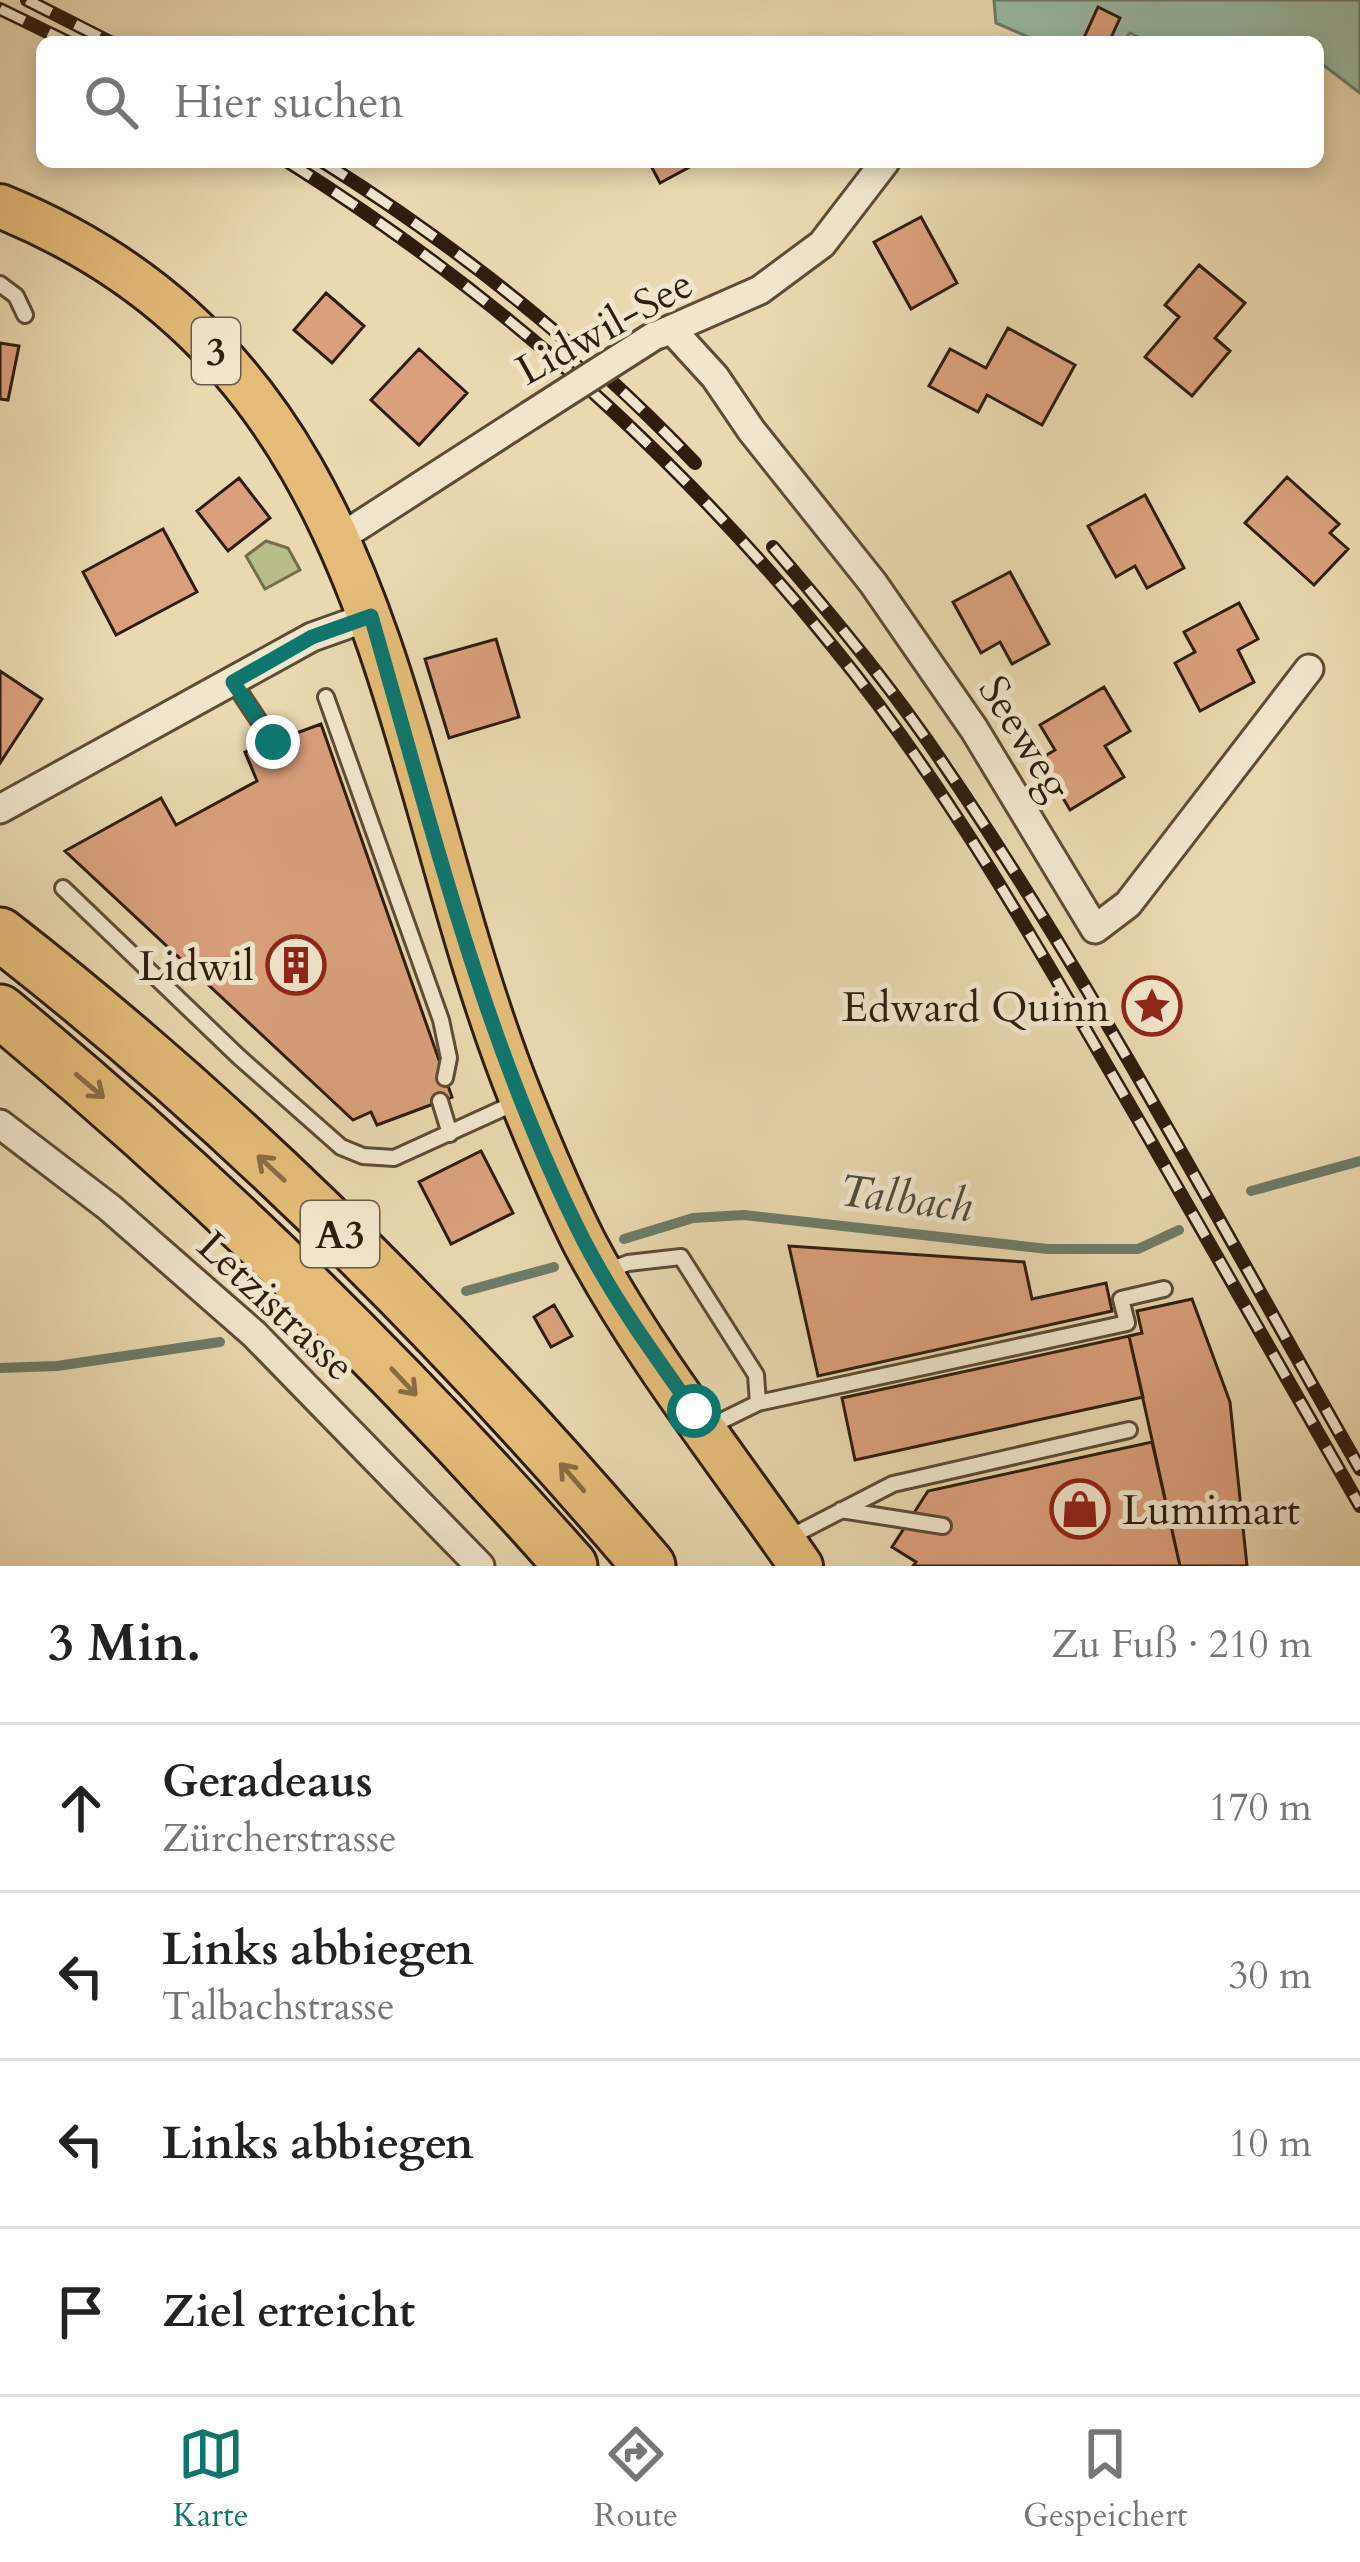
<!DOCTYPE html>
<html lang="de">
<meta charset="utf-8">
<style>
:root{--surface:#fff;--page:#f2f2f2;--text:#222;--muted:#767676;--line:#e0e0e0;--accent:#0f766e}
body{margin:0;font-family:Cardo,serif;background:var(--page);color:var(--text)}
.stop{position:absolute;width:36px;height:36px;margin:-27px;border:9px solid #0f766e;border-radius:50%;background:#fff}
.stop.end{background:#0f766e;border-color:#fff;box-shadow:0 3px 12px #0008}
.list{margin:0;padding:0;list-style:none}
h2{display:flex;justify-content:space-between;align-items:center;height:156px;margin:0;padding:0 48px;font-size:51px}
h2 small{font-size:39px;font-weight:400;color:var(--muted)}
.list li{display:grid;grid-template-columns:78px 1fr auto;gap:36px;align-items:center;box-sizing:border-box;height:168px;padding:0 48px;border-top:3px solid var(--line)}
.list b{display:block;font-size:45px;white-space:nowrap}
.list p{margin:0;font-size:39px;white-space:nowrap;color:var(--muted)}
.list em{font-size:39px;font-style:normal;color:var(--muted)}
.icon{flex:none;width:66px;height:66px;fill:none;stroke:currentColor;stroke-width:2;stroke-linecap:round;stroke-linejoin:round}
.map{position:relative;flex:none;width:1360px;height:1566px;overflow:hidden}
.search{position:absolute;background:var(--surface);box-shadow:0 6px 18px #0003;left:36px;right:36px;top:36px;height:132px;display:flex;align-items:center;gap:30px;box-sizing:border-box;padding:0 42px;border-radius:18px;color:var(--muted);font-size:45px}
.sheet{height:828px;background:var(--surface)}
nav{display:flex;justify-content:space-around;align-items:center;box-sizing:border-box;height:168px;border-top:3px solid var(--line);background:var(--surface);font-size:33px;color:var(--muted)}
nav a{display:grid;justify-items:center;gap:6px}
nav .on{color:var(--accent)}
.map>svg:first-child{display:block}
</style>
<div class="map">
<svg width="1360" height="1566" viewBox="0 0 1360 1566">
<rect width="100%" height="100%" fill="#e9d8b0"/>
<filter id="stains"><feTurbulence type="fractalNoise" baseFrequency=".00167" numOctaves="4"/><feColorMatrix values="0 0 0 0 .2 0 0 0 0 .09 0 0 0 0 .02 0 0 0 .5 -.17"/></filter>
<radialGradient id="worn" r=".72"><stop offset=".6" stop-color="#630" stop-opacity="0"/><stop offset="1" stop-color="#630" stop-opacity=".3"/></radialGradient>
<path fill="#b8be8a" stroke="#736e4b" stroke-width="3" d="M 266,541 L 288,548 L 300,570 L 265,589 L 246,556 Z"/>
<path fill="#99bba5" stroke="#6e7c68" stroke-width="3" d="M 994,0 L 1360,0 L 1360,93 L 1318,61 L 1318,42 L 1148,42 L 1130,33 L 1122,42 L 1040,42 L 996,23 Z"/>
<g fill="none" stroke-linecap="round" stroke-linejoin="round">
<path stroke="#6e7c68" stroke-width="10" d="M 1251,1191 L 1360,1161
M 624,1239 L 693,1218 L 744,1215 L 1048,1249 L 1138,1249 L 1179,1230
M 466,1291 L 554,1267
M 0,1368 L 57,1366 L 220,1342"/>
</g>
<path fill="#daa07d" stroke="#2e1d0c" stroke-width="3" d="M 1098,7 L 1120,18 L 1109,42 L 1082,42 Z
M 649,162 L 699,162 L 660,183 Z
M 921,217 L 957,283 L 911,309 L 874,242 Z
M 1199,265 L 1245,303 L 1215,338 L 1230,351 L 1192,396 L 1145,357 L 1179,317 L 1165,305 Z
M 326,293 L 364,326 L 332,363 L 294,330 Z
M 1008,328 L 1075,365 L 1042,425 L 987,395 L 978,412 L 929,386 L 950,349 L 986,368 Z
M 0,343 L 19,346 L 8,400 L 0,399 Z
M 419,349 L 467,393 L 419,445 L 371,400 Z
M 1287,477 L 1339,524 L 1330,533 L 1348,549 L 1314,585 L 1245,523 Z
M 239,478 L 270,518 L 228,551 L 197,511 Z
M 1145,495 L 1184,568 L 1147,588 L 1135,566 L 1116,577 L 1088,526 Z
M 163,529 L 197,592 L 116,635 L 83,572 Z
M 1010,572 L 1049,644 L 1012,664 L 1000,642 L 981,653 L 953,602 Z
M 1239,603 L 1258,639 L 1238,650 L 1254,682 L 1200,711 L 1175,663 L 1195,652 L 1184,632 Z
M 496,639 L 519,717 L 449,738 L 425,659 Z
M 0,671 L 42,699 L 0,763 Z
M 1104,687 L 1130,731 L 1105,746 L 1124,777 L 1070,810 L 1040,759 L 1055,750 L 1040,725 Z
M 321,724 L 452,1097 L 377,1125 L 371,1112 L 353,1120 L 65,851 L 161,798 L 176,825 L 257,781 L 245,752 Z
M 481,1151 L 513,1213 L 451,1244 L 419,1182 Z
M 789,1246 L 1024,1262 L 1032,1299 L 1106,1283 L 1112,1311 L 818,1376 Z
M 1192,1299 L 1230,1402 L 1247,1566 L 1180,1566 L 1129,1336 L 1142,1333 L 1137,1311 Z
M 554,1305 L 572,1336 L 551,1347 L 534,1317 Z
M 1129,1336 L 1143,1397 L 855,1460 L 842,1398 Z
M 1152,1442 L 1180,1566 L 913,1566 L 916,1562 L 892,1547 L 928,1491 Z"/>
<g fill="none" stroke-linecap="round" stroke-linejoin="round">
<defs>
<path id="service" d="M 0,284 L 16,296 L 25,315
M 233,682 L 273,742
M 326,697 L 441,1020 L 449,1058 L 445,1078
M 63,888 L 239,1057 L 341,1147 L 363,1156 L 394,1158 L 517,1102
M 440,1101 L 450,1134
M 604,1272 L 628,1263 L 681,1257 L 756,1375 L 758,1403
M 709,1427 L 758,1403 L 1127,1323 L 1121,1299 L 1164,1289
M 841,1510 L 943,1526
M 788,1538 L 893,1484 L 1129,1430"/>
<path id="minor" d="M 672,330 L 715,377 L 751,430 L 873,583 L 974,729 L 1095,929 L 1128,904 L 1309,669
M 660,334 L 760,290 L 822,244 L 885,162
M 340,538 L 529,416
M 0,809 L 312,637 L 371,616
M 0,1124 L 110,1208 L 254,1334 L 480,1566"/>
<path id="primary" d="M 0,206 C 394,366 385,760 522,1101 C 541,1148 561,1196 584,1242 C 644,1356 728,1460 801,1566"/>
<path id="motorway" d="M 0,934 C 239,1120 453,1336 649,1566
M 0,1011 C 206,1181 394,1366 571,1566"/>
</defs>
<use href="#service" stroke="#5d4c35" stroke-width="20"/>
<use href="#minor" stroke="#5d4c35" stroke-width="33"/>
<use href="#primary" stroke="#2e1d0c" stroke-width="48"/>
<use href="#motorway" stroke="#2e1d0c" stroke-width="57"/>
<use href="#service" stroke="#f1e6cc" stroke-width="14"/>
<use href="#minor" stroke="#f1e6cc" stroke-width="27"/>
<use href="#primary" stroke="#e4bc78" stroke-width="42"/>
<use href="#motorway" stroke="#e4bc78" stroke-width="51"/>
<defs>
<path id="rail" d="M 27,0 L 110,42
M 0,9 L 68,42
M 288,162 C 497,293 679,456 834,648 C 934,770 1014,906 1093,1042 C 1183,1196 1271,1351 1360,1506
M 323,162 C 457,246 586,349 695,463
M 773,547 C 832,616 891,686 942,762 C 1096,987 1224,1232 1360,1469"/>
</defs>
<use href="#rail" stroke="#2e1d0c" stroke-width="14"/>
<use href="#rail" stroke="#f1e6cc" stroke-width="9" stroke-dasharray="27" stroke-linecap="butt"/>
<defs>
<path id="minor-bridge" d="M 529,416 L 654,336"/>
</defs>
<use href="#minor-bridge" stroke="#5d4c35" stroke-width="33" stroke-linecap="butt"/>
<use href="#minor-bridge" stroke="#f1e6cc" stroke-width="27"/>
</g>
<defs><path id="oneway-shaft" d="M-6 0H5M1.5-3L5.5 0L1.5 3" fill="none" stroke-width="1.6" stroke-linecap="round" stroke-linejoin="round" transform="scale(3)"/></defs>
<g stroke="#896c42">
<use href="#oneway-shaft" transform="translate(90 1086) rotate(40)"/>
<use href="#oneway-shaft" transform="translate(271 1168) rotate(-137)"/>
<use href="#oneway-shaft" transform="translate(404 1382) rotate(47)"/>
<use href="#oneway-shaft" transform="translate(572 1477) rotate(-131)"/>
</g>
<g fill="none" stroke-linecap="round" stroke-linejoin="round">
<path stroke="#0f766e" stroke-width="15" d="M 273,742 L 233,682 L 312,637 L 371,616 C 432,826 484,1045 584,1241 C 615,1301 655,1356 694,1411"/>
</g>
<defs>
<symbol id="building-ring" viewBox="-11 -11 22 22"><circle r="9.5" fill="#f1e6cc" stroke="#8f2418" stroke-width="1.5"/><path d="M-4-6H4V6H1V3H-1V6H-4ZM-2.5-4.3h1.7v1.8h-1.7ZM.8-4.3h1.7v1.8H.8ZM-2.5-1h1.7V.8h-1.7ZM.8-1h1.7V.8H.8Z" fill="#8f2418"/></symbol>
<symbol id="sight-ring" viewBox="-11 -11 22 22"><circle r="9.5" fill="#f1e6cc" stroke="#8f2418" stroke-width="1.5"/><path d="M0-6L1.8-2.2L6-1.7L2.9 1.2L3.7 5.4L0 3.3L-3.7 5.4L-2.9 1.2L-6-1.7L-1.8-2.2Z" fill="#8f2418"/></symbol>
<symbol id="shop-ring" viewBox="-11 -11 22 22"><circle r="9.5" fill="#f1e6cc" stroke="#8f2418" stroke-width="1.5"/><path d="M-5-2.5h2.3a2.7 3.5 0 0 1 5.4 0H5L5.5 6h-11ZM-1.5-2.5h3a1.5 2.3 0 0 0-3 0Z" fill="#8f2418"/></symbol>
</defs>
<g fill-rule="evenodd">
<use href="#building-ring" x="263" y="932" width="66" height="66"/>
<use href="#sight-ring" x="1119" y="973" width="66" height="66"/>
<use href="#shop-ring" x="1047" y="1476" width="66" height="66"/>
</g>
<g text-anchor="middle" stroke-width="10" stroke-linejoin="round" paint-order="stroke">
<g fill="#f1e6cc" stroke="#685946" stroke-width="3">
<rect x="192" y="318" width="48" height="66" rx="9"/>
<rect x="301" y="1201" width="78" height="66" rx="9"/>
</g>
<g font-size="39" font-weight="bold" fill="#2e1d0c">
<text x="216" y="365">3</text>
<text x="340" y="1248">A3</text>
</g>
<g font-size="42" fill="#2e1d0c" stroke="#f1e6cc">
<text transform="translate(604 326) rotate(-29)" y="15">Lidwil-See</text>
<text transform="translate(1026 737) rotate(58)" y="15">Seeweg</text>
<text transform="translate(277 1305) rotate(43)" y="15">Letzistrasse</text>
</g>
<g font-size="42" fill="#2e1d0c" stroke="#f1e6cc" text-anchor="end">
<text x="254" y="980">Lidwil</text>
<text x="1110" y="1021">Edward Quinn</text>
<text x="1122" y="1524" text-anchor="start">Lumimart</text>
</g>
<g font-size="45" font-style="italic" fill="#4e4c3a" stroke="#f1e6cc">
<text transform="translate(906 1197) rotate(7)" y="16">Talbach</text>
</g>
</g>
<rect width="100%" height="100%" filter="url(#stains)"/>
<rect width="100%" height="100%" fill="url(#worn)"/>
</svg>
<div class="stop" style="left:694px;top:1411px"></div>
<div class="stop end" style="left:273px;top:742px"></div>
<div class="search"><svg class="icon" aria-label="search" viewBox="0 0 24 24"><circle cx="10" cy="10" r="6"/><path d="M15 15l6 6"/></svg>Hier suchen</div>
</div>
<section class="sheet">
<h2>3 Min.<small>Zu Fuß · 210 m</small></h2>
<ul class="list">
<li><svg class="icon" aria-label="ahead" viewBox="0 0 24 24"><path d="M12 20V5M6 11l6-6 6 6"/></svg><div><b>Geradeaus</b><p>Zürcherstrasse</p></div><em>170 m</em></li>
<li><svg class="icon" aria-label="left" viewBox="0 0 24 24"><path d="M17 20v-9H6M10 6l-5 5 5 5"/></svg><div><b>Links abbiegen</b><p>Talbachstrasse</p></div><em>30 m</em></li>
<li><svg class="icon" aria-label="left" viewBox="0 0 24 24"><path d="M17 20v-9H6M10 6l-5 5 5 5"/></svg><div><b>Links abbiegen</b></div><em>10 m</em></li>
<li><svg class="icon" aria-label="arrive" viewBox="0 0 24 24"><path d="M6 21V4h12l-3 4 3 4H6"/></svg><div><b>Ziel erreicht</b></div></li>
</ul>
</section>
<nav>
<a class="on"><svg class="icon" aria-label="map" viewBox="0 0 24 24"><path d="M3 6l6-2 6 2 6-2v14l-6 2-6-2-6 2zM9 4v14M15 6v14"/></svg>Karte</a>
<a><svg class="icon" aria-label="directions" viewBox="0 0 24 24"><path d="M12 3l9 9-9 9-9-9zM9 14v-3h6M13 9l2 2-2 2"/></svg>Route</a>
<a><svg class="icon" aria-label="saved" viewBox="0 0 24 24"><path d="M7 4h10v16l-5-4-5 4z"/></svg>Gespeichert</a>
</nav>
